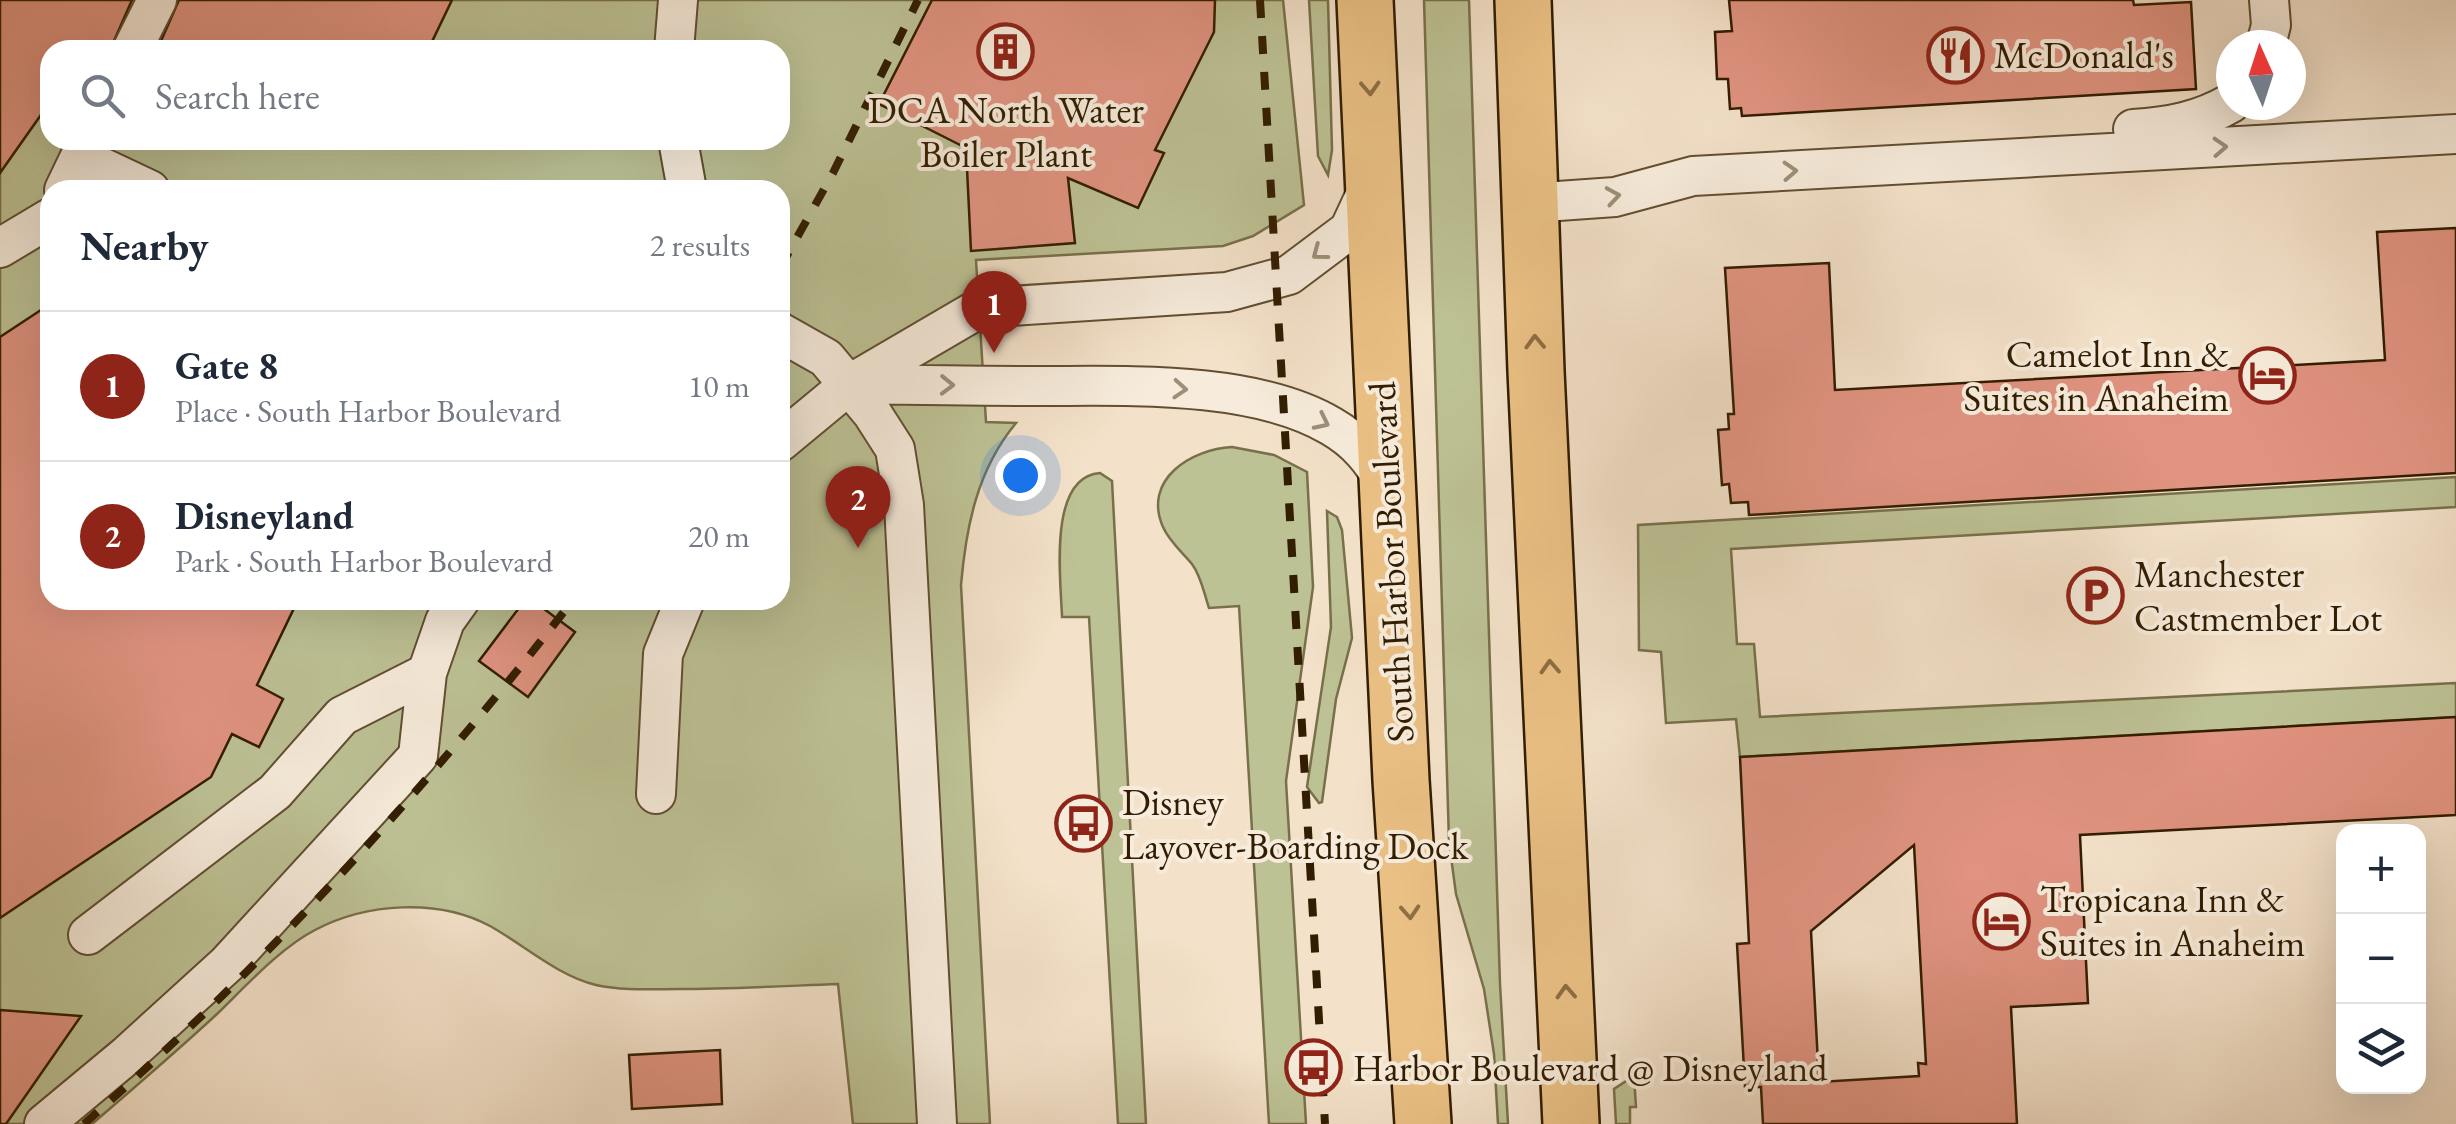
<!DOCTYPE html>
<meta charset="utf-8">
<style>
:root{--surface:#fff;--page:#f2f2f3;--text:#1f2937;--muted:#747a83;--line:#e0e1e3;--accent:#8f2418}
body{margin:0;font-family:"EB Garamond",serif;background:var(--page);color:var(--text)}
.controls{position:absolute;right:30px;bottom:30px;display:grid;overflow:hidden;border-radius:20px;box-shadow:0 10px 40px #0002}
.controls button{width:90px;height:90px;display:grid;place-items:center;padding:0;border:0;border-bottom:2px solid var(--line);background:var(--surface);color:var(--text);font:50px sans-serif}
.compass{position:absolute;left:2216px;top:30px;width:90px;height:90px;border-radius:50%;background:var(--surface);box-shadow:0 10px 40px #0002;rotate:357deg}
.you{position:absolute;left:1020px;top:475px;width:35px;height:35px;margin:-25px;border:8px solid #fff;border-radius:50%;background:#1a73e8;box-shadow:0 0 0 15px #1a73e833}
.badge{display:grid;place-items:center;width:65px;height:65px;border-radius:50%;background:var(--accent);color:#fff;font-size:32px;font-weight:700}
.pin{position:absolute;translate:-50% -82px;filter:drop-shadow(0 2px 5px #0008)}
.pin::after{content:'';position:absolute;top:52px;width:35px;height:30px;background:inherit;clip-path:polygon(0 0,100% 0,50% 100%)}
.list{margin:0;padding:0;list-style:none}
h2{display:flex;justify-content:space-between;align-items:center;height:130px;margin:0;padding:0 40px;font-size:42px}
h2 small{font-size:32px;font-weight:400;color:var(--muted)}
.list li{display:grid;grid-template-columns:65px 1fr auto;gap:30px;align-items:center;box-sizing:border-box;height:150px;padding:0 40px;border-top:2px solid var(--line)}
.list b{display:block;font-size:38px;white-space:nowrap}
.list p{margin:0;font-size:32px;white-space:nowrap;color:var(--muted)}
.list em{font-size:32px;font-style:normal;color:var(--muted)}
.icon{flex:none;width:55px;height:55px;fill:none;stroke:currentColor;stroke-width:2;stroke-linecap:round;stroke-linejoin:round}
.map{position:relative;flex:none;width:2456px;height:1124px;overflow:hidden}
.search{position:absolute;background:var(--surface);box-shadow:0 10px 40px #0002;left:40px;top:40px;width:750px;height:110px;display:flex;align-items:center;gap:25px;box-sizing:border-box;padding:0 35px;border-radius:30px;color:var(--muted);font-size:38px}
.panel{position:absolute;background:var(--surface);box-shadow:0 10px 40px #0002;left:40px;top:180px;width:750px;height:430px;border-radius:30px}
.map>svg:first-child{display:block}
</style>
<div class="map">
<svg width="2456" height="1124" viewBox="0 0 2456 1124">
<rect width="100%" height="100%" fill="#f3e1c9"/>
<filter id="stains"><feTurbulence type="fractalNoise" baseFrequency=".002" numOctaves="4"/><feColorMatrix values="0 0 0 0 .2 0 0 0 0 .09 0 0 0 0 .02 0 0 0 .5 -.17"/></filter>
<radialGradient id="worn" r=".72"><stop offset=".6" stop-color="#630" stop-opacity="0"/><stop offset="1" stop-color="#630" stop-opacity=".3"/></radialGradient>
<path fill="#bdc295" stroke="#78704a" stroke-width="2.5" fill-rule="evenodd" d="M 0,0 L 1283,0 L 1304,205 L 1253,236 L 1223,246 L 976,260 L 986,422 L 1016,423 C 977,470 966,527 961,585 L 990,1124 L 853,1124 L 838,984 C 785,986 732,989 679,989 C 652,989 623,991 596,985 C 558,976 524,945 490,926 C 438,898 366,903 315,930 C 280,948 245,987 217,1014 C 176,1052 134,1088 92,1124 L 0,1124 ZM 50,50 L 780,50 L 780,140 L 50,140 ZM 50,190 L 780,190 L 780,600 L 50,600 Z
M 1309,0 L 1328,0 L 1332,150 L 1328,175 L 1318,156 Z
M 1424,0 L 1469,0 L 1500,984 L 1508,1124 L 1498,1124 L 1494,1054 L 1484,989 L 1456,894 L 1449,842 Z
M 1232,447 L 1274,455 L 1307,472 L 1313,587 L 1286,781 L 1306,1124 L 1269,1124 L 1239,606 L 1209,608 C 1204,593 1201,576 1192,564 C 1182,552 1169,541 1163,527 C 1142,479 1192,449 1232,447 Z
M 1100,473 L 1112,481 L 1146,1124 L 1118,1124 L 1089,617 L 1062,617 C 1061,581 1047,477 1100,473 Z
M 2456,477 L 2456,507 L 1731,549 L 1737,644 L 1754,644 L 1760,717 L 2456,683 L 2456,717 L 1740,757 L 1736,719 L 1666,723 L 1661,652 L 1639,650 L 1638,525 Z
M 1327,511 L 1337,517 L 1342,530 L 1352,638 L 1336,699 L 1322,802 L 1319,803 L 1307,787 L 1331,627 Z
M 1634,1076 L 1636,1107 L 1630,1107 L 1630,1124 L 1616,1124 L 1614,1089 Z"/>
<path fill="#e09380" stroke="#321d00" stroke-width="2.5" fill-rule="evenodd" d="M 0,0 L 132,0 L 110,50 L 50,50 L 50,102 L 0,173 Z
M 179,0 L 452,0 L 428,50 L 157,50 Z
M 932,0 L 1215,0 L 1214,32 L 1155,150 L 1164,153 L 1138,208 L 1068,178 L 1075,243 L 971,251 L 966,148 L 879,104 Z
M 1729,0 L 2133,0 L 2134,5 L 2191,2 L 2196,89 L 1742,116 L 1741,108 L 1730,109 L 1728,79 L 1717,79 L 1715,32 L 1732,31 Z
M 2456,228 L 2456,473 L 1749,515 L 1748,502 L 1731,503 L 1729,484 L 1722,485 L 1718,430 L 1729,429 L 1728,414 L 1734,414 L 1725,268 L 1829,263 L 1835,390 L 2385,360 L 2377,232 Z
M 50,304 L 50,600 L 298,600 L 257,685 L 283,699 L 259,747 L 232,734 L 211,777 L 0,918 L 0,337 Z
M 525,600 L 532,600 L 575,632 L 528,697 L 479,661 Z
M 2456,717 L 2456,815 L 2080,835 L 2088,1003 L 2011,1007 L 2017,1124 L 1763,1124 L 1761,1087 L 1745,1087 L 1737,944 L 1749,943 L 1740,757 ZM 1914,845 L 1926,1064 L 1918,1063 L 1919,1076 L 1819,1082 L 1811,931 Z
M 0,1010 L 81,1016 L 6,1124 L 0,1124 Z
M 720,1050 L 722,1104 L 632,1109 L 629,1055 Z"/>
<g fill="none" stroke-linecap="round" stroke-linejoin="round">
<defs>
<path id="service" d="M 2266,45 L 2271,25 L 2269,0
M 132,50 L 157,0
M 674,50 L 678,0
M 2133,129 C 2169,127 2200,121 2231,103
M 678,140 L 687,190
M 80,157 L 150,190
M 64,190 L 88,140
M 1530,203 L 1615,197 L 1693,176 L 2456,134
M 0,248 L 50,218
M 780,332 L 826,358 L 872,413 L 895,449 L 904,505 L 937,1124
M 852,384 C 916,385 980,386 1044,386 C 1130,386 1255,381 1331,426 C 1357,441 1373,460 1387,487
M 780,442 L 850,384 L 980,308 L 1227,292 L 1289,275 L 1349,230 L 1369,187
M 656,794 L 663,654 L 685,600
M 88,935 L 275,792 L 342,716 L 427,673
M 44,1124 L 127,1055 L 227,964 L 418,756 L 427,673 L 445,621 L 460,600"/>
<path id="primary" d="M 1365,0 L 1401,780 L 1423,1124
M 1523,0 L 1536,371 L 1571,1124"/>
</defs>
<use href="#service" stroke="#624e32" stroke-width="42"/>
<use href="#primary" stroke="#321d00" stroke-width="60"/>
<use href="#service" stroke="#f7ecdc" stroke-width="38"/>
<use href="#primary" stroke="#eac084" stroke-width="55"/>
<path stroke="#321d00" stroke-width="8" stroke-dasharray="18 18" stroke-linecap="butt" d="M 1260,0 L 1325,1124
M 780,268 L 833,173 L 918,0
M 84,1124 C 265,965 426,790 573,600"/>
</g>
<defs><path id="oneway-chevron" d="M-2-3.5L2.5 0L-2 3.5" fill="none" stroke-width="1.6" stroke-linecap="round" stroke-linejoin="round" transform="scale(2.5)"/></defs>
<g stroke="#8e6e42">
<use href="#oneway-chevron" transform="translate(1370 88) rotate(87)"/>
<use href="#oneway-chevron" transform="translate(1535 342) rotate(-92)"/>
<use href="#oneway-chevron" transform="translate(1550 667) rotate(-93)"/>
<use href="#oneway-chevron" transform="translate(1410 912) rotate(86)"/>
<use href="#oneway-chevron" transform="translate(1566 992) rotate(-93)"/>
</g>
<g stroke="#9e8f79">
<use href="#oneway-chevron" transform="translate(2220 147) rotate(-3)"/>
<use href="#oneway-chevron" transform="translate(1790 171) rotate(-3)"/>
<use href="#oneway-chevron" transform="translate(1613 196) rotate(-9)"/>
<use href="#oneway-chevron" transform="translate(1319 253) rotate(143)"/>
<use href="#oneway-chevron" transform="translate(947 385) rotate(1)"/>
<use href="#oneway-chevron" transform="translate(1180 389) rotate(4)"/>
<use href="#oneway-chevron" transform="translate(1322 422) rotate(26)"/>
</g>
<defs>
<symbol id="building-ring" viewBox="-11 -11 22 22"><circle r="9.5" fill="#f7ecdc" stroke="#8f2418" stroke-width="1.5"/><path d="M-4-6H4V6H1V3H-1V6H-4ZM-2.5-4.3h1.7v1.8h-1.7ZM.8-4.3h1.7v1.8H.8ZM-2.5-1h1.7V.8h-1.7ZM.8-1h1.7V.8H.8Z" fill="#8f2418"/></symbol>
<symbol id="restaurant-ring" viewBox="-11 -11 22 22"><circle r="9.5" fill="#f7ecdc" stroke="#8f2418" stroke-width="1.5"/><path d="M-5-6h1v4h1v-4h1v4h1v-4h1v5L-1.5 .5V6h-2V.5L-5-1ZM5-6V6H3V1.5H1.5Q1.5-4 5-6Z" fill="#8f2418"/></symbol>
<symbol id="hotel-ring" viewBox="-11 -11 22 22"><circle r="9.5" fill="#f7ecdc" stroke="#8f2418" stroke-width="1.5"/><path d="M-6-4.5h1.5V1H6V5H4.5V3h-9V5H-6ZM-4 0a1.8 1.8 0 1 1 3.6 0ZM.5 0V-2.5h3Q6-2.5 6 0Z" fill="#8f2418"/></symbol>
<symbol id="parking-ring" viewBox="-11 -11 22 22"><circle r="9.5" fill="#f7ecdc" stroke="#8f2418" stroke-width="1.5"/><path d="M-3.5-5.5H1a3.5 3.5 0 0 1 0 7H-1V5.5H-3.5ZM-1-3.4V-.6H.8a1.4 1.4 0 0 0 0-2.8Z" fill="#8f2418"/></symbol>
<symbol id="bus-ring" viewBox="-11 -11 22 22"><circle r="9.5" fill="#f7ecdc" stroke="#8f2418" stroke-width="1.5"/><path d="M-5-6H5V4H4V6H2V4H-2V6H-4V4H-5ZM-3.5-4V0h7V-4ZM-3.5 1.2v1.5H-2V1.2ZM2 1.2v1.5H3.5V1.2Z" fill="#8f2418"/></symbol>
</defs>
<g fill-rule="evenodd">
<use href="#building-ring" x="974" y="20" width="63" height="63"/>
<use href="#restaurant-ring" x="1924" y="24" width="63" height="63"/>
<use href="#hotel-ring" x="2236" y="344" width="63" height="63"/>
<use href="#parking-ring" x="2064" y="564" width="63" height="63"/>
<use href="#bus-ring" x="1052" y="792" width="63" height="63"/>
<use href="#hotel-ring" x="1970" y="890" width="63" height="63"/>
<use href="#bus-ring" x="1282" y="1036" width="63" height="63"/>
</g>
<g text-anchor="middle" stroke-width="8" stroke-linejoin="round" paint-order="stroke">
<g font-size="38" fill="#321d00" stroke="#f7ecdc" text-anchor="start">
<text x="1994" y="68">McDonald's</text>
<text x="1006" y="123" text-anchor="middle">DCA North Water<tspan x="1006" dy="44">Boiler Plant</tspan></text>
<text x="2229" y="367" text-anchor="end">Camelot Inn &amp;<tspan x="2229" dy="44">Suites in Anaheim</tspan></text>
<text x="2134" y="587">Manchester<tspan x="2134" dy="44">Castmember Lot</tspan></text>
<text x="1122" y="815">Disney<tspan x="1122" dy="44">Layover-Boarding Dock</tspan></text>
<text x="2040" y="912">Tropicana Inn &amp;<tspan x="2040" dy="44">Suites in Anaheim</tspan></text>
<text x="1353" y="1081">Harbor Boulevard @ Disneyland</text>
</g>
<g font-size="38" fill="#321d00" stroke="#f7ecdc">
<text transform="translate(1391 562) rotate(-93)" y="13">South Harbor Boulevard</text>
</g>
</g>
<rect width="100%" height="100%" filter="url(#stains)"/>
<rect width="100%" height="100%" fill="url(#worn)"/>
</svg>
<div class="controls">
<button>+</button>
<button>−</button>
<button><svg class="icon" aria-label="layers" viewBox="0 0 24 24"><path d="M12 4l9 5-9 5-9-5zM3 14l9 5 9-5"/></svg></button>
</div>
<svg class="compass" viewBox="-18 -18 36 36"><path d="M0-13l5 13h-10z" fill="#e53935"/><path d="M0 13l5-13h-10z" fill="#747a83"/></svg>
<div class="you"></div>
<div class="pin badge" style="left:994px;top:353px">1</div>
<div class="pin badge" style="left:858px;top:548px">2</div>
<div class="search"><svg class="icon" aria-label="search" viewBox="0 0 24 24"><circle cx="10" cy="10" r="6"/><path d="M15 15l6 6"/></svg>Search here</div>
<section class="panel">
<h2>Nearby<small>2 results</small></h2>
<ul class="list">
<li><span class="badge">1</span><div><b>Gate 8</b><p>Place · South Harbor Boulevard</p></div><em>10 m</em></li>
<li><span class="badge">2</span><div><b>Disneyland</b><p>Park · South Harbor Boulevard</p></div><em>20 m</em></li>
</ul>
</section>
</div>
